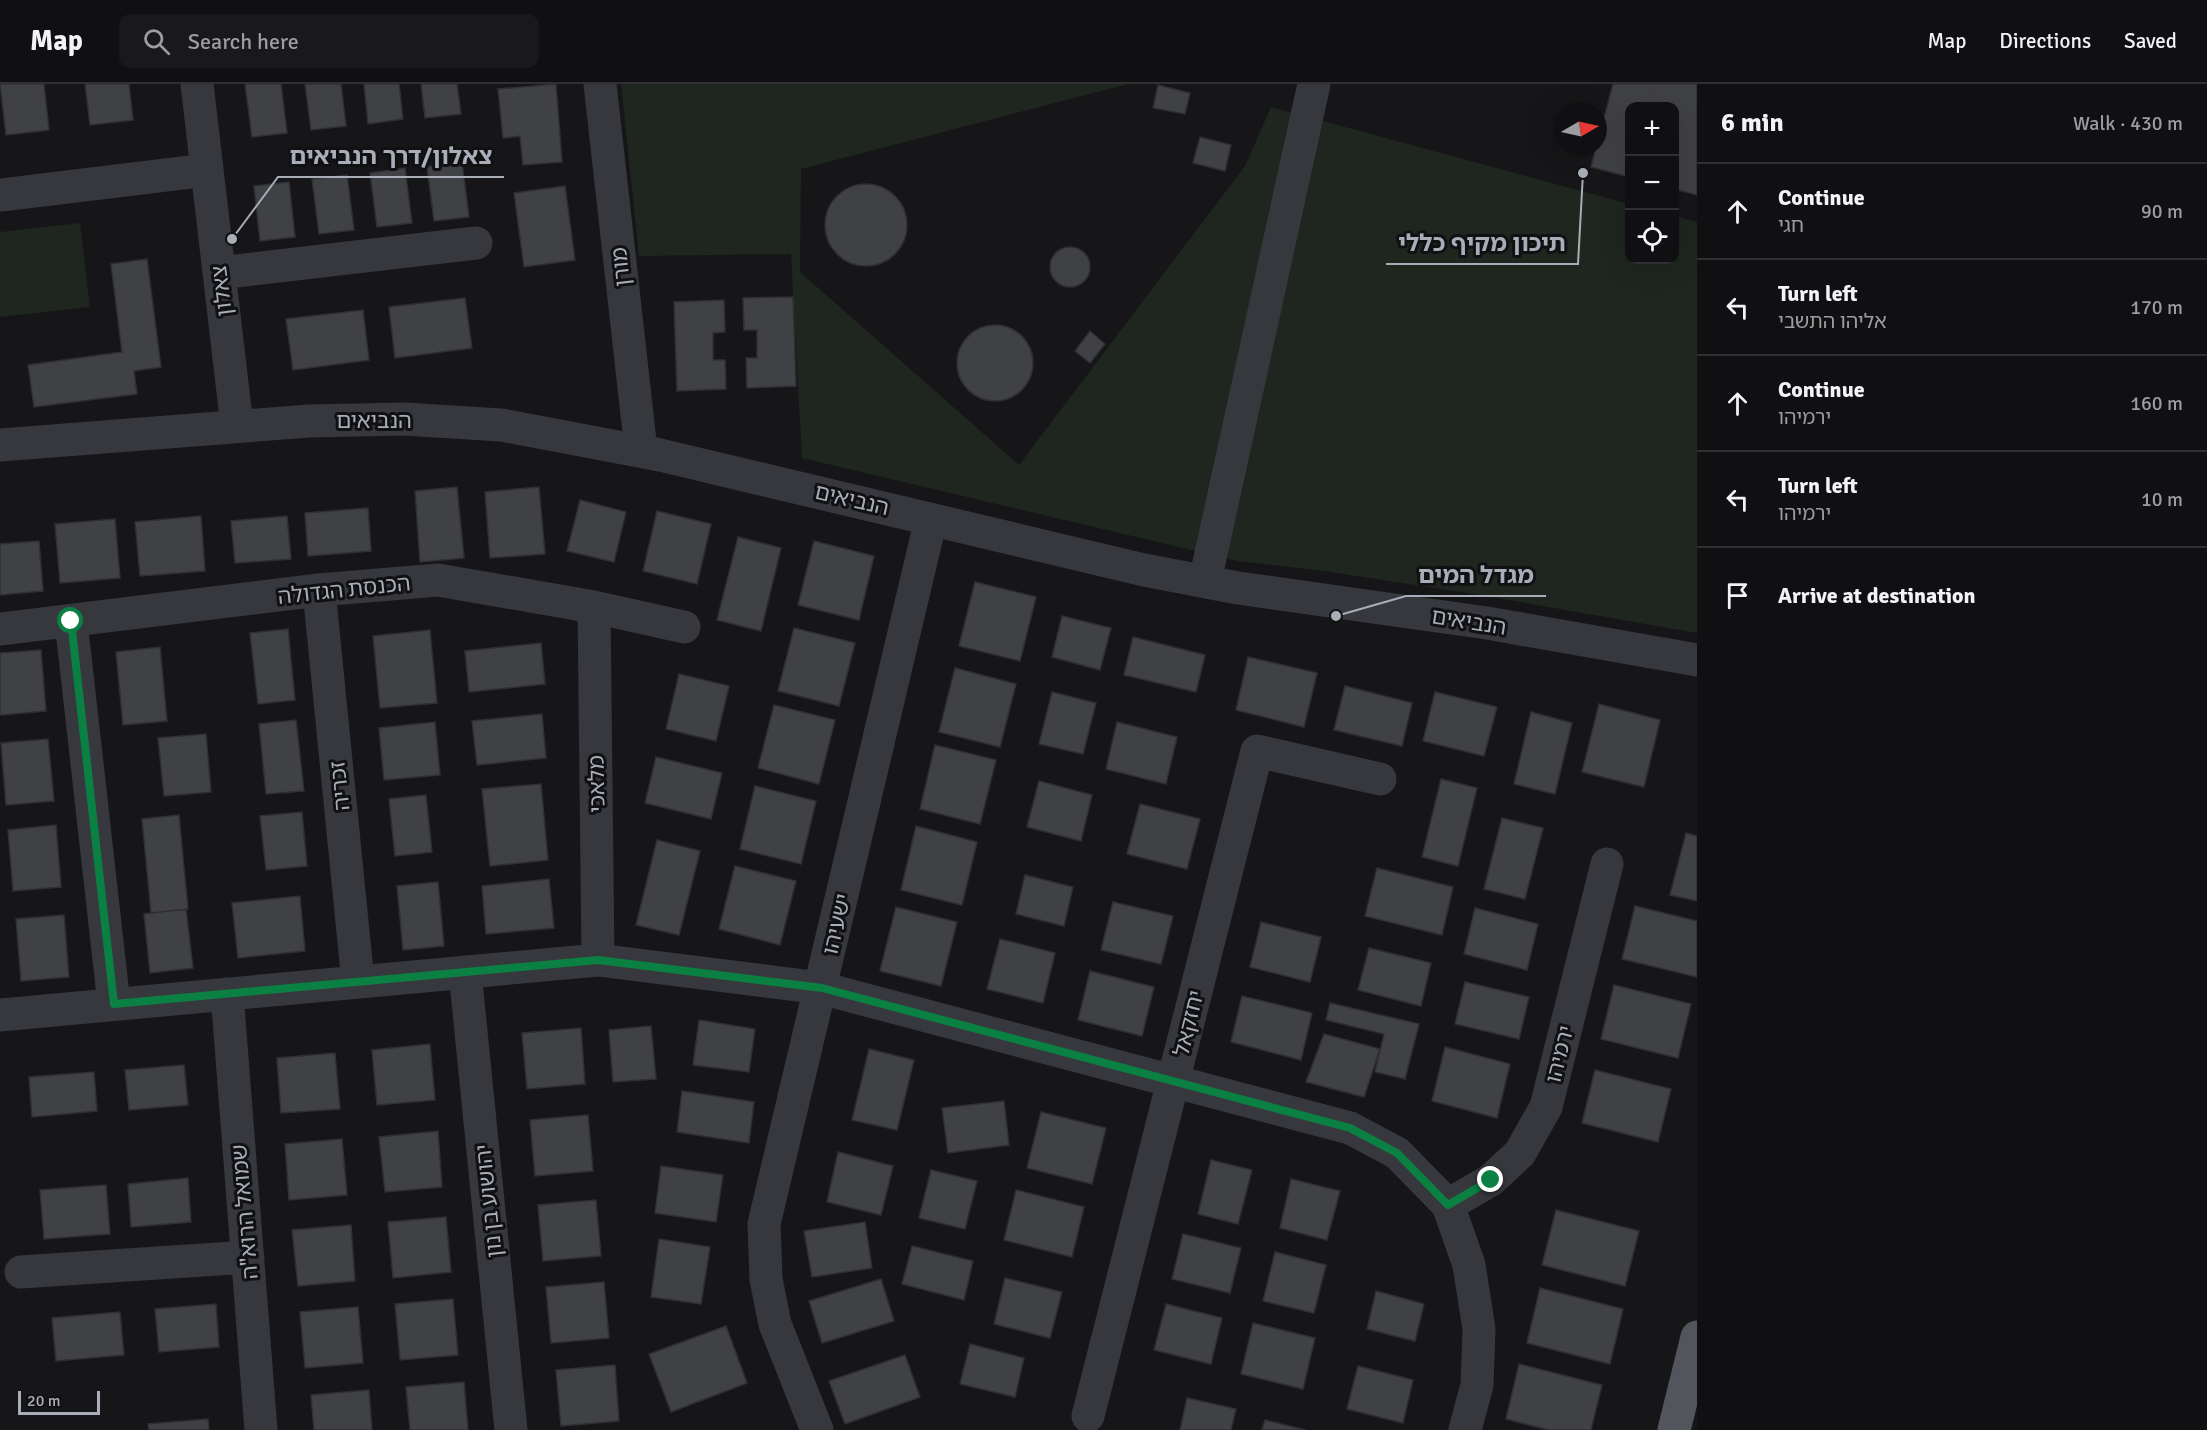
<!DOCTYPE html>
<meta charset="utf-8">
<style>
:root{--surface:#101012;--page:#19191b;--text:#f1f3f6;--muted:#9c9d9f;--line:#303032}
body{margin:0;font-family:Signika,"Noto Sans Hebrew",sans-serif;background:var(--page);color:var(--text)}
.controls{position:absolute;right:18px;top:18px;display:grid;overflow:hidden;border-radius:12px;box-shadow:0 6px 24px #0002}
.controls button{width:54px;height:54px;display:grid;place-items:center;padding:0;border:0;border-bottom:2px solid var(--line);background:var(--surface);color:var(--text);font:30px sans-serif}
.compass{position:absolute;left:1553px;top:18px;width:54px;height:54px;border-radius:50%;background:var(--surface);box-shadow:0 6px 24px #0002;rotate:81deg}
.scale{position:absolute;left:18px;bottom:15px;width:82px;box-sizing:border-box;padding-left:6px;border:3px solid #a8adb8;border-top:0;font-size:16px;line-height:21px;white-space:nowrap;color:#a8adb8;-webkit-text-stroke:4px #111113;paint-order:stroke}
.stop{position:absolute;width:18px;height:18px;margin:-14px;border:4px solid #0b8043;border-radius:50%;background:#fff}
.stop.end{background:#0b8043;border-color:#fff;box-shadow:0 2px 6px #0008}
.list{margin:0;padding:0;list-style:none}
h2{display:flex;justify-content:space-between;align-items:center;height:78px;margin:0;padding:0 24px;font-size:26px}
h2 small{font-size:20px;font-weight:400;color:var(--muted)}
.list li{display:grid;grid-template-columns:39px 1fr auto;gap:18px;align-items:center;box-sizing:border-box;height:96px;padding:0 24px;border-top:2px solid var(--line)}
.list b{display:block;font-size:22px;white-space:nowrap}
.list p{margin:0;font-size:20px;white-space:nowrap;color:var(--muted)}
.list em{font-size:20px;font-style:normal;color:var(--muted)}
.icon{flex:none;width:33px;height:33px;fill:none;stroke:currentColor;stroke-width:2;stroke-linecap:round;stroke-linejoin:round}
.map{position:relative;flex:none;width:1697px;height:1346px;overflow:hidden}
header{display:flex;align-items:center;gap:36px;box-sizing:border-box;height:84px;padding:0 30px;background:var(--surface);border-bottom:2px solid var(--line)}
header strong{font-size:28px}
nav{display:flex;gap:33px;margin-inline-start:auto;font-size:21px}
.search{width:420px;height:54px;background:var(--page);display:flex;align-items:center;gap:15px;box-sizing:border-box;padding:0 21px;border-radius:12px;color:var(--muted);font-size:22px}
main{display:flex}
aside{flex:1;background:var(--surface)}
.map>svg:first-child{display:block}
</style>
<header>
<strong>Map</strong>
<div class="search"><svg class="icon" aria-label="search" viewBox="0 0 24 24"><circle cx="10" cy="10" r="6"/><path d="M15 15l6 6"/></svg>Search here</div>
<nav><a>Map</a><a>Directions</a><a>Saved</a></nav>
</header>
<main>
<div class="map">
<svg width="1697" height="1346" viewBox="0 0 1697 1346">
<rect width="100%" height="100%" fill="#161618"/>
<path fill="#1e261f" d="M 621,0 L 1128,0 L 801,85 L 800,188 L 1019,381 L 1245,82 L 1271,23 L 1629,120 L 1630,176 L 1674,176 L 1675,132 L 1697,138 L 1697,549 L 1474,510 L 1324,487 L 1238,477 L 802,374 L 791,170 L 639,172 Z
M 80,139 L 90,223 L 0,233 L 0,148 Z"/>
<path fill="#404145" stroke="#303034" stroke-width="1.5" d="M 0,0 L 44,0 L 49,46 L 6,51 Z
M 85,0 L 129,0 L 133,36 L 90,41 Z
M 245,0 L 281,0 L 287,49 L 252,53 Z
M 305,0 L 341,0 L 346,42 L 311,46 Z
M 364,0 L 399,0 L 403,35 L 368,40 Z
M 421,0 L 457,0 L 461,30 L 425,34 Z
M 556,0 L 562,78 L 523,81 L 520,52 L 503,54 L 498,5 Z
M 1613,0 L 1697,0 L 1697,111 L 1674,105 L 1674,22 L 1630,22 L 1630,93 L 1591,83 Z
M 1158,1 L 1190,9 L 1185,30 L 1153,24 Z
M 1200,53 L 1231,61 L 1225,87 L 1193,79 Z
M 462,78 L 469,133 L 434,137 L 427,83 Z
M 405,84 L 412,139 L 377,143 L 370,89 Z
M 347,91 L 354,146 L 319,150 L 312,95 Z
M 289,98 L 295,153 L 260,157 L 254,102 Z
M825 141a41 41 0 1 1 82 0a41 41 0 1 1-82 0Z
M 565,102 L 575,176 L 524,183 L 514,109 Z
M1050 183a20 20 0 1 1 40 0a20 20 0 1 1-40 0Z
M 147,175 L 161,283 L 134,287 L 137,310 L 34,323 L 28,281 L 122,268 L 111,180 Z
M 793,213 L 796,302 L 747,304 L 746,274 L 757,274 L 757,246 L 744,246 L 743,214 Z
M 465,214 L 472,264 L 395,274 L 389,223 Z
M 724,216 L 725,248 L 713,249 L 713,276 L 725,276 L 726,305 L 677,307 L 674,218 Z
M 363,226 L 369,276 L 293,286 L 286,235 Z
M957 279a38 38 0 1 1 76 0a38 38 0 1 1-76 0Z
M 1090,247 L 1105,260 L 1090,279 L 1075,267 Z
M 457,403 L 464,474 L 420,478 L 415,407 Z
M 539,403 L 545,470 L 490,474 L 485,408 Z
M 580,416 L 626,428 L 614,478 L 567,467 Z
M 368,424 L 371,467 L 308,472 L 305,429 Z
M 657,427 L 711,440 L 697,500 L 643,487 Z
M 201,432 L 205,487 L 140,492 L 135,438 Z
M 287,432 L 291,475 L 235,479 L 231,437 Z
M 115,435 L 120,494 L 60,499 L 55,440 Z
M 738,453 L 781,464 L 761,547 L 717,536 Z
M 39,457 L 43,507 L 0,511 L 0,460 Z
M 814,457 L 874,472 L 859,536 L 798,521 Z
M 975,498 L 1036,513 L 1020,577 L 959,562 Z
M 1062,532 L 1111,544 L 1100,586 L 1052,573 Z
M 794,544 L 855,559 L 839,622 L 778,607 Z
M 288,545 L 295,616 L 258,620 L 250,549 Z
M 430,546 L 437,619 L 380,624 L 373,552 Z
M 1133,553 L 1205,571 L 1196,608 L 1124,591 Z
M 541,559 L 545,600 L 469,608 L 465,567 Z
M 160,563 L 167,637 L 123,641 L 116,568 Z
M 41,566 L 46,627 L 0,631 L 0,569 Z
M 1248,573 L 1317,589 L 1304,643 L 1236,626 Z
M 955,584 L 1016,600 L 1000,663 L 939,648 Z
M 679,590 L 729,602 L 716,657 L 666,645 Z
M 1345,602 L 1412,619 L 1402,662 L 1334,646 Z
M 1052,608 L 1096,619 L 1083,670 L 1039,660 Z
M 1435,608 L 1497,623 L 1484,672 L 1423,657 Z
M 1599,620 L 1660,636 L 1644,703 L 1582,688 Z
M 774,621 L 835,636 L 819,700 L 758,684 Z
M 1531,628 L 1572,639 L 1555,710 L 1514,700 Z
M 542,630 L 546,674 L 477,681 L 472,637 Z
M 296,636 L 304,707 L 266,710 L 259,640 Z
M 435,638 L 440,691 L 384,696 L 379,644 Z
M 1117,638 L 1177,653 L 1166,700 L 1106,685 Z
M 206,650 L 211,708 L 164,712 L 158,654 Z
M 48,655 L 54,717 L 6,721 L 1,659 Z
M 935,661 L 996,676 L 980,740 L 920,725 Z
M 656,673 L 722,689 L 711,735 L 645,719 Z
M 1441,695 L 1477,704 L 1458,782 L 1422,773 Z
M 1039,697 L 1092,711 L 1081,757 L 1027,743 Z
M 541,700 L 548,776 L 490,782 L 482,705 Z
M 755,702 L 816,717 L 801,780 L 740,765 Z
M 426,711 L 432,768 L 395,772 L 389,715 Z
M 1140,720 L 1200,735 L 1187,785 L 1127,770 Z
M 302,728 L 307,782 L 266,786 L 260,732 Z
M 179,731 L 188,825 L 151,829 L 142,735 Z
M 1502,734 L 1543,744 L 1525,815 L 1484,805 Z
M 56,741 L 61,803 L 13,807 L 8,746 Z
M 916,742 L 977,758 L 962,821 L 901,806 Z
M 1686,749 L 1697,752 L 1697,817 L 1670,811 Z
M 657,756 L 700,767 L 679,851 L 636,841 Z
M 735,782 L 796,797 L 780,861 L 719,845 Z
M 1377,784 L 1453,803 L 1442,851 L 1365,832 Z
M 1025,791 L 1073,803 L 1064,842 L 1016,830 Z
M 549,795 L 554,844 L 486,850 L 482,802 Z
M 438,798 L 444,862 L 403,866 L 397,802 Z
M 300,812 L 305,867 L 238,874 L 232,819 Z
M 1113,818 L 1173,832 L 1161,880 L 1101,866 Z
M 1635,822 L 1697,837 L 1697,893 L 1622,875 Z
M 896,823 L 957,838 L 941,902 L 880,887 Z
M 1475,824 L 1538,840 L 1527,886 L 1464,870 Z
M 186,825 L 193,884 L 150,889 L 144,830 Z
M 64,831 L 69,893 L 21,897 L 16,835 Z
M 1261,838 L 1321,853 L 1310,898 L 1250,883 Z
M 1000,855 L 1055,869 L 1043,919 L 987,905 Z
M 1369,864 L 1431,879 L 1421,922 L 1358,906 Z
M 1090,887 L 1154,903 L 1142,952 L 1078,936 Z
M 1465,898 L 1529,913 L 1519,955 L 1455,940 Z
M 1614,901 L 1691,920 L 1678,974 L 1601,955 Z
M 1242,912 L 1312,929 L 1301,976 L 1231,958 Z
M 1330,919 L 1419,940 L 1405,995 L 1375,988 L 1384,950 L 1326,936 Z
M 699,936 L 755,945 L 749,988 L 693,981 Z
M 651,942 L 656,995 L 613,998 L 609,946 Z
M 581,944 L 585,1000 L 527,1005 L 522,949 Z
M 1324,950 L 1380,965 L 1364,1013 L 1306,998 Z
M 430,960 L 435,1016 L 377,1021 L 372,966 Z
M 1445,963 L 1510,980 L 1497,1034 L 1432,1017 Z
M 869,965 L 914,976 L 897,1046 L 852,1036 Z
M 335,969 L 340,1025 L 281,1029 L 277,974 Z
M 184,981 L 188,1021 L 129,1026 L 125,986 Z
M 1595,986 L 1671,1005 L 1658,1058 L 1582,1039 Z
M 94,988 L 97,1027 L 32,1033 L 29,993 Z
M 682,1007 L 754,1018 L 749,1059 L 677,1048 Z
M 1004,1017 L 1009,1061 L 948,1069 L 942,1024 Z
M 1041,1028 L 1106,1044 L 1092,1100 L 1027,1084 Z
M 588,1031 L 593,1087 L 535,1092 L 530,1036 Z
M 438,1047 L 442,1103 L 385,1108 L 379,1053 Z
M 342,1055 L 347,1111 L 289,1116 L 285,1060 Z
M 838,1068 L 893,1082 L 881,1131 L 827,1118 Z
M 1211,1076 L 1252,1086 L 1238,1140 L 1198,1130 Z
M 661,1082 L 723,1091 L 716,1138 L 655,1129 Z
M 931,1086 L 977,1097 L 965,1145 L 919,1134 Z
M 188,1094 L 191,1138 L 131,1143 L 128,1100 Z
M 1291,1095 L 1340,1107 L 1327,1156 L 1280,1144 Z
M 106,1101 L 110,1150 L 44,1155 L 40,1106 Z
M 1016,1106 L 1084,1123 L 1072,1173 L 1004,1156 Z
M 596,1116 L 601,1172 L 543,1177 L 538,1121 Z
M 1556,1126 L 1639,1147 L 1625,1202 L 1542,1181 Z
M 446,1133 L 451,1188 L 393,1194 L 388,1138 Z
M 865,1138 L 872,1184 L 812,1193 L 804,1147 Z
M 351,1141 L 355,1197 L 298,1202 L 292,1146 Z
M 1183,1150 L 1241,1164 L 1230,1209 L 1172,1195 Z
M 659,1155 L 710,1163 L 701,1220 L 651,1213 Z
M 912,1162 L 973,1177 L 964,1216 L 902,1200 Z
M 1275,1168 L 1326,1181 L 1314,1229 L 1263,1217 Z
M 1005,1194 L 1062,1208 L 1050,1254 L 994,1240 Z
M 881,1195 L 894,1237 L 822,1259 L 809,1217 Z
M 604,1198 L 609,1254 L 551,1259 L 546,1203 Z
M 1540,1204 L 1623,1225 L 1610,1280 L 1527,1259 Z
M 1376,1207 L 1424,1220 L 1415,1257 L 1367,1245 Z
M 453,1215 L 458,1271 L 400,1276 L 395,1220 Z
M 216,1220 L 219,1263 L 159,1268 L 155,1225 Z
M 1166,1220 L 1222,1234 L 1211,1280 L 1154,1266 Z
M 358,1223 L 363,1279 L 305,1284 L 300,1228 Z
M 120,1228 L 124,1271 L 56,1277 L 52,1234 Z
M 1253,1239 L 1315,1254 L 1303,1305 L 1241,1290 Z
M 726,1242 L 747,1299 L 671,1328 L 649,1270 Z
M 970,1260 L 1024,1274 L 1015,1313 L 960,1300 Z
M 905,1271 L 920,1313 L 845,1340 L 829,1297 Z
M 1519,1280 L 1602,1301 L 1591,1346 L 1549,1346 L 1506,1335 Z
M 615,1281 L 619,1337 L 561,1342 L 556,1286 Z
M 1358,1282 L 1413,1296 L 1403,1339 L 1347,1325 Z
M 464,1298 L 468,1346 L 410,1346 L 406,1303 Z
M 369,1306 L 372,1346 L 314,1346 L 311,1311 Z
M 1187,1314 L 1236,1325 L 1231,1346 L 1180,1346 Z
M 208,1335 L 209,1346 L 149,1346 L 148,1340 Z
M 1265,1336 L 1306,1346 L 1262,1346 Z"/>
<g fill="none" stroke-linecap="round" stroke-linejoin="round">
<path stroke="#37383d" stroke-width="33" d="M 197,0 L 237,342
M 600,0 L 641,366
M 1,111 L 207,86
M 219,189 L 476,159
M 0,361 L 309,337 L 404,335 L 501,341 L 660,371 L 1144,486 L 1238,504 L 1487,539 L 1697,576
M 1205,497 L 1314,0
M 319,506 L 358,898
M 594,523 L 598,876
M 71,537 L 114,920
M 0,545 L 319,506 L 438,496 L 594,523 L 684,543
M 465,888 L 511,1346
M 227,910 L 261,1346
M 0,931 L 598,876 L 821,904 L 1350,1044 L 1397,1069 L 1448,1121 L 1469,1181 L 1479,1245 L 1477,1301 L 1465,1346
M 1448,1121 L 1491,1096 L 1520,1069 L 1546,1023 L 1607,780
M 21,1188 L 248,1173
M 1088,1332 L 1257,667 L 1380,695
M 817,1346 L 775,1240 L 766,1195 L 764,1140 L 931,435"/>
<path stroke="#53555c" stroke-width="33" d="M 1674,1346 L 1697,1253"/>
</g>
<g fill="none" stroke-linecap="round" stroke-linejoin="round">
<path stroke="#0b8043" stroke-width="8" d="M 71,537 L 114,920 L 598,876 L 822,904 L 1350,1044 L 1397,1069 L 1448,1121 L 1491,1096"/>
</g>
<g text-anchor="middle" stroke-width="6" stroke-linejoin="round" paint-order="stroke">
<g font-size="22" fill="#a8adb8" stroke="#111113">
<text transform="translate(620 183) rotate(-96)" y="8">מורן</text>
<text transform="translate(221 207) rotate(-97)" y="8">צאלון</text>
<text x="374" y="344">הנביאים</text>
<text transform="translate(852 415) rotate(13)" y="8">הנביאים</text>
<text transform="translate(344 505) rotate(-6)" y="8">הכנסת הגדולה</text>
<text transform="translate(1469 537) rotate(9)" y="8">הנביאים</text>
<text transform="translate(596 700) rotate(-91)" y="8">מלאכי</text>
<text transform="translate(339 702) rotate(-96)" y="8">זכריה</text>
<text transform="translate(836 840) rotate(-77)" y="8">ישעיהו</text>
<text transform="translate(1188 939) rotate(-76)" y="8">יחזקאל</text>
<text transform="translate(1559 970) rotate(-76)" y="8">ירמיהו</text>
<text transform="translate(488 1117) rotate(-96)" y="8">יהושוע בן נון</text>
<text transform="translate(244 1128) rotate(-95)" y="8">שמואל הרוא"ה</text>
</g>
</g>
<path fill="none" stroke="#a8adb8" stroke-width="2" d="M232 155L278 93H504M1583 89L1578 180H1386M1336 532L1406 512H1546"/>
<g fill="#a8adb8" stroke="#111113" stroke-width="2">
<circle cx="232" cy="155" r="6"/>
<circle cx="1583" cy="89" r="6"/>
<circle cx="1336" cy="532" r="6"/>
</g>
<g font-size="24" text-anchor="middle" font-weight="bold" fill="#a8adb8" stroke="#111113" stroke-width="6" stroke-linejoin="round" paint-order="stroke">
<text x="391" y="80">צאלון/דרך הנביאים</text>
<text x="1482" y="167">תיכון מקיף כללי</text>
<text x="1476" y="499">מגדל המים</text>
</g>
</svg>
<div class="controls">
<button>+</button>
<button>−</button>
<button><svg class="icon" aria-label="locate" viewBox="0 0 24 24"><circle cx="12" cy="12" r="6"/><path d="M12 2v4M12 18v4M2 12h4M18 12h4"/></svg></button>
</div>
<svg class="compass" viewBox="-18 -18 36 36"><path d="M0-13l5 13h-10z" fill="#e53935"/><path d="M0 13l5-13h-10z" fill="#9c9d9f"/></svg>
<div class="scale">20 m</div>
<div class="stop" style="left:71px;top:537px"></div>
<div class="stop end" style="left:1491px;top:1096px"></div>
</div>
<aside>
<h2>6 min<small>Walk · 430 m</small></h2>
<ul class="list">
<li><svg class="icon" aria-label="ahead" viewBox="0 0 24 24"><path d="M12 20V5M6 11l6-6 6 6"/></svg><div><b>Continue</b><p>חגי</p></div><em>90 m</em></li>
<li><svg class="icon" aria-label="left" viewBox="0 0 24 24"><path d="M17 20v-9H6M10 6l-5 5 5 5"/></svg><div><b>Turn left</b><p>אליהו התשבי</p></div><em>170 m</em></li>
<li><svg class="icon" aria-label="ahead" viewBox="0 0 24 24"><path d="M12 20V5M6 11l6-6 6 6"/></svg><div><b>Continue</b><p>ירמיהו</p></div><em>160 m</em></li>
<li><svg class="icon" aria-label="left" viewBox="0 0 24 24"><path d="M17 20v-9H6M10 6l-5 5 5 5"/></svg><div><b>Turn left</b><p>ירמיהו</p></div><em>10 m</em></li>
<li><svg class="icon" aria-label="arrive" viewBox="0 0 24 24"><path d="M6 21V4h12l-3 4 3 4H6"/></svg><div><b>Arrive at destination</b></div></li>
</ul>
</aside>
</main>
